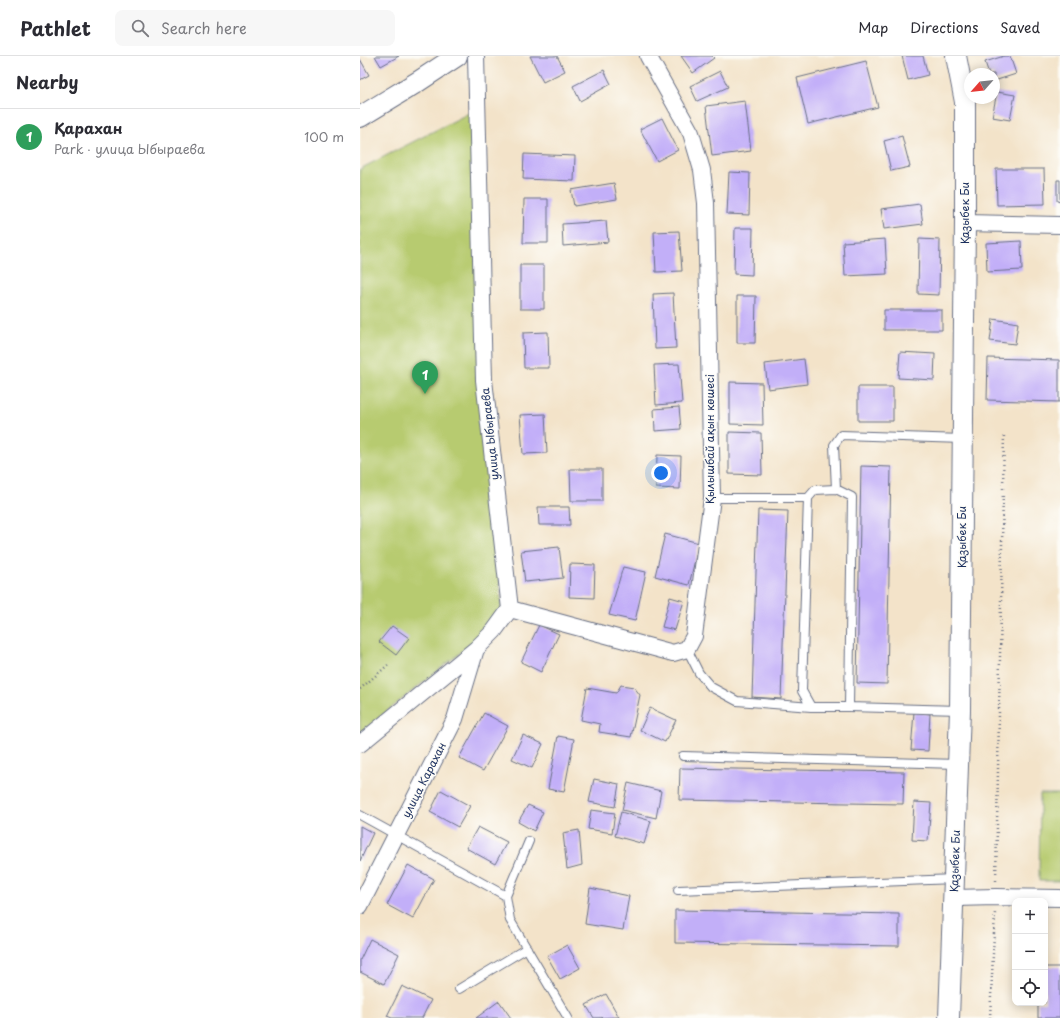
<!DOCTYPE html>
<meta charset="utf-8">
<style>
:root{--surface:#fff;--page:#f7f7f7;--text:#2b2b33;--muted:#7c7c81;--line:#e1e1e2;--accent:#111827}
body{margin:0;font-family:"Playpen Sans",sans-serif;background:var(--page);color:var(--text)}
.controls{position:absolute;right:12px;bottom:12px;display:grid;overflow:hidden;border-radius:8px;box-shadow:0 2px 10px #0003}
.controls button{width:36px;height:36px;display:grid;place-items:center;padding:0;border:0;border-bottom:1px solid var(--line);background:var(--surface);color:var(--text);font:20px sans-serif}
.compass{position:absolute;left:604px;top:12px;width:36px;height:36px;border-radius:50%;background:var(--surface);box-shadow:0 2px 10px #0003;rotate:243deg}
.you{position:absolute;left:301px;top:417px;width:14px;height:14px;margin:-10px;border:3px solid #fff;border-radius:50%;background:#1a73e8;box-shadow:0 0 0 6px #1a73e833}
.badge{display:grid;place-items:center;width:26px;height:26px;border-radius:50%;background:var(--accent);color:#fff;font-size:13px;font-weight:700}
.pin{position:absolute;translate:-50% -33px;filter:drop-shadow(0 1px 2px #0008)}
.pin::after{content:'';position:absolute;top:21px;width:14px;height:12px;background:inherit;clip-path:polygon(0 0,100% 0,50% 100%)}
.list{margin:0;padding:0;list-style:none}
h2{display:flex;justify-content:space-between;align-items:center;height:52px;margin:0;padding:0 16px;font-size:17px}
h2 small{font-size:13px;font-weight:400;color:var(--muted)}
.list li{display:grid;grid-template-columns:26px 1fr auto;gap:12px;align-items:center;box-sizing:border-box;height:56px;padding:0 16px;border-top:1px solid var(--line)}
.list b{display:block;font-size:15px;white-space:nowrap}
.list p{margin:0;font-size:13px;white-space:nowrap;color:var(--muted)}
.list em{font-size:13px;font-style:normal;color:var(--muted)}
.icon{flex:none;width:22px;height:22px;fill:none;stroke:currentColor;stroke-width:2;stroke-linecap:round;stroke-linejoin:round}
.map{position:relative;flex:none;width:700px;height:962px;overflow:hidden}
header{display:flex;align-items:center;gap:24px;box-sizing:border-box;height:56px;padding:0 20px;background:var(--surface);border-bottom:1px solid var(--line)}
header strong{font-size:19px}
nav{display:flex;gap:22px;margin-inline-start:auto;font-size:14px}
.search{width:280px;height:36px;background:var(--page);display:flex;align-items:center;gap:10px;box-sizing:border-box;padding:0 14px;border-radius:8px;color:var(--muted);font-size:15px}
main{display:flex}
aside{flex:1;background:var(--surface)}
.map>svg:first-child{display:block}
</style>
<header>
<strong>Pathlet</strong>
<div class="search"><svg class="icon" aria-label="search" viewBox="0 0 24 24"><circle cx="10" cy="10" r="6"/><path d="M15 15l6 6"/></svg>Search here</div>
<nav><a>Map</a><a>Directions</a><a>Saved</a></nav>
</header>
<main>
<aside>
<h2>Nearby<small></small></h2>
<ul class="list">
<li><span class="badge" style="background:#2e9e5b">1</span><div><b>Қарахан</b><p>Park · улица Ыбыраева</p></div><em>100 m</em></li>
</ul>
</aside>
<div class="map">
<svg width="700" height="962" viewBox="0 0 700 962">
<rect width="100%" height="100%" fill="#fdfcf7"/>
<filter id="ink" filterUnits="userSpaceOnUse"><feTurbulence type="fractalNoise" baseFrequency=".025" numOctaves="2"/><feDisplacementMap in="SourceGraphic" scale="8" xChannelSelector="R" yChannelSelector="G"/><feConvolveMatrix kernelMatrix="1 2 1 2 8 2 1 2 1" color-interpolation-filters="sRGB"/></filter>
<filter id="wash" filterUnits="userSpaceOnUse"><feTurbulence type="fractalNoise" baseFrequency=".012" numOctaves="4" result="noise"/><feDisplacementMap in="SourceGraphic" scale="16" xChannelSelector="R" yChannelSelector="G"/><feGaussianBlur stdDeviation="0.9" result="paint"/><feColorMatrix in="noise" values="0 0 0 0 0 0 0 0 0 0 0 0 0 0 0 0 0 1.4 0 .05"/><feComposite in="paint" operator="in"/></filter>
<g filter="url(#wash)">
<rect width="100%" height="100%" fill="#f3e3c9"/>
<path fill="#b7cb6f" stroke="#697d66" d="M 115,54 L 142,563 L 0,677 L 0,113 Z
M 680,738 L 700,738 L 700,825 L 679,825 Z"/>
<g id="blocks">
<path fill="#c2aff8" d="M 15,0 L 39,0 L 21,10 Z
M 170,0 L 197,0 L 205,15 L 183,26 Z
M 321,0 L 352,0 L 354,2 L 333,17 Z
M 542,0 L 563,0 L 568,19 L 548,24 Z
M 644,0 L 650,0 L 656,18 L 634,25 L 634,18 L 629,18 L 625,6 Z
M 0,3 L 9,19 L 0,24 Z
M 506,5 L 518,51 L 448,68 L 437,22 Z
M 244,14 L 251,28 L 220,45 L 213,30 Z
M 360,15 L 368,31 L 337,45 L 330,30 Z
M 637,36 L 655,39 L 650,64 L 632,61 Z
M 385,45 L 391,95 L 352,100 L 346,50 Z
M 302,62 L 318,94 L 297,105 L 280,73 Z
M 542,80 L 550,111 L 531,115 L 524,85 Z
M 164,98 L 215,100 L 214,125 L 163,123 Z
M 636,113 L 684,113 L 685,148 L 637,149 Z
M 369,116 L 390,117 L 389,159 L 367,158 Z
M 697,124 L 700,124 L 700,146 L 697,145 Z
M 254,127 L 257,143 L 214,150 L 211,134 Z
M 164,143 L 188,143 L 188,187 L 163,187 Z
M 560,148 L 563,168 L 524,173 L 521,153 Z
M 246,165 L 248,186 L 203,190 L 202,168 Z
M 375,172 L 393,172 L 392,219 L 374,218 Z
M 319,175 L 322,215 L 296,216 L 294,176 Z
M 525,183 L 527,218 L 485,220 L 483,186 Z
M 559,183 L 580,184 L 579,239 L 558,238 Z
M 661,185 L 662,214 L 627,216 L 626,187 Z
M 160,209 L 184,209 L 184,253 L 160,253 Z
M 313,237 L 316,292 L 295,293 L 293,238 Z
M 377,240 L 396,240 L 395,287 L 377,287 Z
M 524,254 L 582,254 L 582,274 L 524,274 Z
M 633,263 L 658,267 L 655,288 L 630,285 Z
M 188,276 L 189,312 L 164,312 L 163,277 Z
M 540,296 L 575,298 L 574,324 L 538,322 Z
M 628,302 L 699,304 L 699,346 L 627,344 Z
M 444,303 L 447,328 L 408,333 L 405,308 Z
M 319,308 L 322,347 L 296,349 L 294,309 Z
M 370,326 L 402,327 L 403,369 L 370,368 Z
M 498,331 L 533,331 L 533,365 L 498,365 Z
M 319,351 L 321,373 L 295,375 L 294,353 Z
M 185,358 L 187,397 L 163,398 L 160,359 Z
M 369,376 L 401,377 L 402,419 L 369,418 Z
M 297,399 L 321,400 L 320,433 L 296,432 Z
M 501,410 L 531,411 L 527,628 L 497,627 Z
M 210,413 L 242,413 L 242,445 L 211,445 Z
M 178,451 L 209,451 L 210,469 L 179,469 Z
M 398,454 L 428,455 L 421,643 L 392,641 Z
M 305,478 L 339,487 L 329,529 L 295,520 Z
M 199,491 L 203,522 L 165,526 L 161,495 Z
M 210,508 L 235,509 L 234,542 L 209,541 Z
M 263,511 L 286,516 L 275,565 L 249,559 Z
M 310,541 L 324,545 L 315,574 L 302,571 Z
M 179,569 L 199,578 L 181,616 L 161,606 Z
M 32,570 L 49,582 L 36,599 L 19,586 Z
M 261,629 L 274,631 L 280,639 L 271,681 L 239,676 L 240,668 L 221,664 L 227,632 L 256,637 Z
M 290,652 L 316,664 L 305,686 L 280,674 Z
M 554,656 L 570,658 L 568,695 L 551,694 Z
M 124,657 L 148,670 L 123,715 L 99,702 Z
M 163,679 L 183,688 L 172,712 L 152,703 Z
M 198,680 L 214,683 L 204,736 L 188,733 Z
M 320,712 L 544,716 L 543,748 L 319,744 Z
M 234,723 L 259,728 L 255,751 L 229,746 Z
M 268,727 L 301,735 L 296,762 L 262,754 Z
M 81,734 L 110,750 L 98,771 L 70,756 Z
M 554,746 L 571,747 L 568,785 L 552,784 Z
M 168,749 L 183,756 L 174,775 L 158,766 Z
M 231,754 L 255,757 L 252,777 L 228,773 Z
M 261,756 L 291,765 L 284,788 L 255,780 Z
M 0,770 L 13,777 L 0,805 Z
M 118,771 L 147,786 L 135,808 L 106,792 Z
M 219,774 L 222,809 L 207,813 L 203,777 Z
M 48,809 L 74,823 L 53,863 L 27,849 Z
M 230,832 L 269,840 L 263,874 L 225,868 Z
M 315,854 L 539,858 L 539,890 L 315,887 Z
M 10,883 L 39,898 L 24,928 L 0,916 L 0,904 Z
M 207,889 L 220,912 L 200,923 L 187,900 Z
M 685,911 L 700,911 L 700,962 L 678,962 L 678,947 L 685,947 Z
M 42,930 L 71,944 L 62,962 L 32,962 L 27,960 Z
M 246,938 L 259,961 L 234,962 L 226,949 Z
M 139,945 L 151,962 L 116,962 Z"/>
</g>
</g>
<g filter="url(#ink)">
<use href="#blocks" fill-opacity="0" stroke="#676e83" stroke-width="1"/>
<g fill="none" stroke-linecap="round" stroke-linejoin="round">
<defs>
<path id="service" d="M 476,433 L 474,389 L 481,379 L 603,383
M 352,442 L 448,442
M 327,593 L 339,617 L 351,631 L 377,645 L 451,651
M 489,651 L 451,651 L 442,635 L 448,442 L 455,434 L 476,433 L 492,441 L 489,651 L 600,654
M 323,700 L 598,708
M 0,759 L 146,840
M 169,785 L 146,840 L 150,864 L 208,962
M 318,834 L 595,823
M 99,933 L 167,892"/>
<path id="minor" d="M 605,167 L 700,169
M 150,553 L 313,597 L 327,593 L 334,580 L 352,442 L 346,147 L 342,114 L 331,77 L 288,0
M 0,688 L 116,593 L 134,575 L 150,553 L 124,324 L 116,0
M 594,842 L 636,841 L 700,842
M 0,850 L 95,663 L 116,593"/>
<path id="tertiary" d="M 0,61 L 59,25 L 97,0
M 589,962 L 600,654 L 605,167 L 605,46 L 596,0"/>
</defs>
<use href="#service" stroke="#676e83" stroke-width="10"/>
<use href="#minor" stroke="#676e83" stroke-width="18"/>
<use href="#tertiary" stroke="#676e83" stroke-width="22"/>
<path stroke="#676e83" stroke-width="2.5" stroke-dasharray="1 3" stroke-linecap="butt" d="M 0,633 L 28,609
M 636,825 L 644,377
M 630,962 L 635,856"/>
<use href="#service" stroke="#fff" stroke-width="8"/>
<use href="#minor" stroke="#fff" stroke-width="16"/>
<use href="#tertiary" stroke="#fff" stroke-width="20"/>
</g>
</g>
<g text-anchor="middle" stroke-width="3" stroke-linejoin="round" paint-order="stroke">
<g font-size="11" fill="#1b2f5e" stroke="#fdfcf7">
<text transform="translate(605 157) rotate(-90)" y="4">Қазыбек Би</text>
<text transform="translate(130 378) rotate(-96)" y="4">улица Ыбыраева</text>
<text transform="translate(350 383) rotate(-90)" y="4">Қылышбай ақын көшесі</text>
<text transform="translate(602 481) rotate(-90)" y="4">Қазыбек Би</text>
<text transform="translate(64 724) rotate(-63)" y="4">улица Карахан</text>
<text transform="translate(595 805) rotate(-88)" y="4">Қазыбек Би</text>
</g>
</g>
</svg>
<div class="controls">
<button>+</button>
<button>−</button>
<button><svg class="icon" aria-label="locate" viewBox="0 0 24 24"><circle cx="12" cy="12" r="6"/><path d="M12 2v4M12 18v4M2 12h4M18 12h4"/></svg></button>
</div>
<svg class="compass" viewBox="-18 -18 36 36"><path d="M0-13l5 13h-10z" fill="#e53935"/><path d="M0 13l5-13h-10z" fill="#7c7c81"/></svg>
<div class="you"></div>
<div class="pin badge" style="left:65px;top:338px;background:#2e9e5b">1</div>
</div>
</main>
